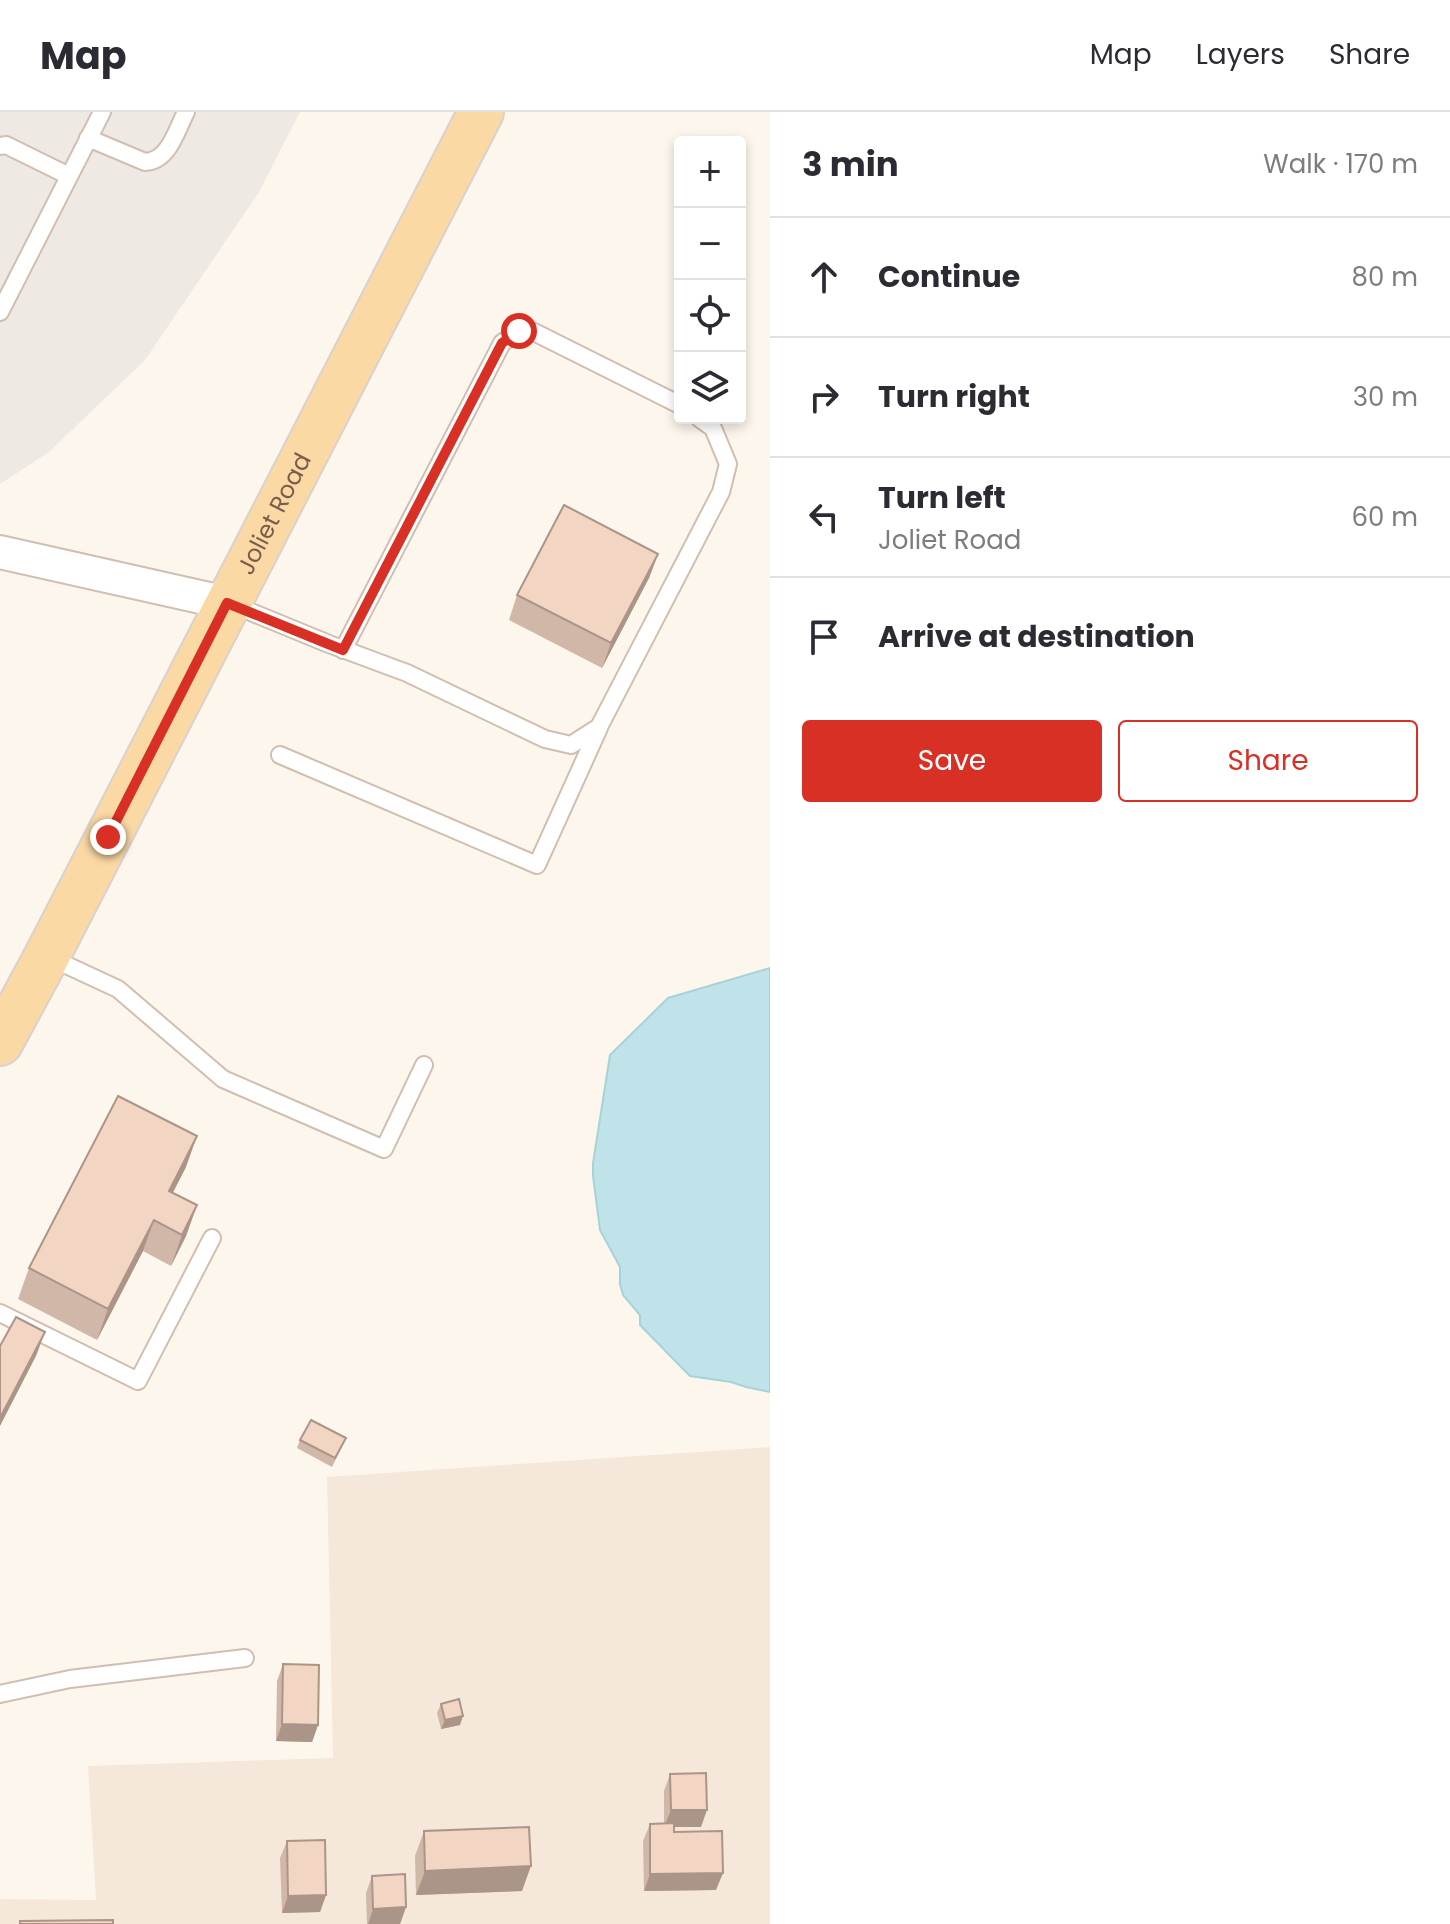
<!DOCTYPE html>
<meta charset="utf-8">
<style>
:root{--surface:#fff;--page:#f2f2f3;--text:#2b2b33;--muted:#7c7c81;--line:#e1e1e2;--accent:#d93025}
body{margin:0;font-family:Poppins,sans-serif;background:var(--page);color:var(--text)}
.controls{position:absolute;right:24px;top:24px;display:grid;overflow:hidden;border-radius:8px;box-shadow:0 4px 12px #0003}
.controls button{width:72px;height:72px;display:grid;place-items:center;padding:0;border:0;border-bottom:2px solid var(--line);background:var(--surface);color:var(--text);font:40px sans-serif}
.stop{position:absolute;width:24px;height:24px;margin:-18px;border:6px solid #d93025;border-radius:50%;background:#fff}
.stop.end{background:#d93025;border-color:#fff;box-shadow:0 2px 8px #0008}
.list{margin:0;padding:0;list-style:none}
h2{display:flex;justify-content:space-between;align-items:center;height:104px;margin:0;padding:0 32px;font-size:34px}
h2 small{font-size:26px;font-weight:400;color:var(--muted)}
.list li{display:grid;grid-template-columns:52px 1fr auto;gap:24px;align-items:center;box-sizing:border-box;height:120px;padding:0 32px;border-top:2px solid var(--line)}
.list b{display:block;font-size:30px;white-space:nowrap}
.list p{margin:0;font-size:26px;white-space:nowrap;color:var(--muted)}
.list em{font-size:26px;font-style:normal;color:var(--muted)}
.actions{display:flex;gap:16px;padding:24px 32px}
.actions a{flex:1;padding:18px 0;border:2px solid var(--accent);border-radius:8px;text-align:center;font-size:28px;color:var(--accent)}
.actions .main{background:var(--accent);color:#fff}
.icon{flex:none;width:44px;height:44px;fill:none;stroke:currentColor;stroke-width:2;stroke-linecap:round;stroke-linejoin:round}
.map{position:relative;flex:none;width:770px;height:1812px;overflow:hidden}
header{display:flex;align-items:center;gap:48px;box-sizing:border-box;height:112px;padding:0 40px;background:var(--surface);border-bottom:2px solid var(--line)}
header strong{font-size:38px}
nav{display:flex;gap:44px;margin-inline-start:auto;font-size:28px}
main{display:flex}
aside{flex:1;background:var(--surface)}
.map>svg:first-child{display:block}
</style>
<header>
<strong>Map</strong>
<nav><a>Map</a><a>Layers</a><a>Share</a></nav>
</header>
<main>
<div class="map">
<svg width="770" height="1812" viewBox="0 0 770 1812">
<rect width="100%" height="100%" fill="#fdf6ec"/>
<path fill="#f5e8da" d="M 770,1335 L 770,1812 L 0,1812 L 0,1787 L 96,1788 L 88,1654 L 333,1646 L 327,1365 Z"/>
<path fill="#efe9e4" d="M 0,0 L 300,0 L 259,80 L 145,248 L 49,340 L 0,372 Z"/>
<path fill="#bfe3e8" stroke="#a5d3da" stroke-width="2" d="M 770,856 L 770,1280 L 746,1275 L 731,1270 L 690,1264 L 640,1213 L 640,1203 L 623,1183 L 620,1172 L 620,1155 L 600,1118 L 593,1064 L 593,1051 L 610,943 L 668,886 Z"/>
<g fill="none" stroke-linecap="round" stroke-linejoin="round">
<defs>
<path id="lane" d="M 88,26 L 145,50 C 169,49 176,19 186,0
M 0,34 L 6,33 L 69,64
M 0,200 L 102,0
M 229,491 L 329,532 L 407,561 L 545,627 L 571,633 L 599,615 L 721,380 L 728,352 L 713,316 L 699,306
M 343,538 L 502,231 L 519,219 L 534,220 L 680,293
M 280,643 L 537,753 L 599,616
M 49,845 L 118,877 L 223,967 L 384,1037 L 424,953
M 0,1201 L 138,1269 L 212,1126
M 0,1582 L 70,1567 L 245,1546"/>
<path id="street" d="M 0,440 L 227,491"/>
<g id="primary">
<path id="s1" d="M 0,931 L 47,844 L 481,0"/>
</g>
</defs>
<use href="#lane" stroke="#d1beb0" stroke-width="20"/>
<use href="#street" stroke="#d1beb0" stroke-width="36"/>
<use href="#primary" stroke="#dad1cd" stroke-width="48"/>
<use href="#lane" stroke="#fff" stroke-width="16"/>
<use href="#street" stroke="#fff" stroke-width="32"/>
<use href="#primary" stroke="#fbd9a5" stroke-width="44"/>
</g>
<path fill="#d1b7a8" d="M 658,442 L 649,466 L 602,556 L 509,508 L 517,483 Z
M 186,1055 L 172,1081 L 197,1093 L 186,1124 L 171,1154 L 143,1139 L 97,1228 L 18,1187 L 29,1156 Z
M 300,1328 L 342,1335 L 332,1355 L 297,1336 Z
M 283,1552 L 318,1613 L 312,1630 L 276,1629 L 277,1569 Z
M 441,1592 L 460,1613 L 441,1617 L 437,1601 Z
M 670,1662 L 701,1715 L 674,1715 L 674,1720 L 716,1778 L 644,1779 L 643,1729 L 650,1712 L 664,1712 L 664,1679 Z
M 424,1719 L 522,1779 L 416,1783 L 415,1744 Z
M 287,1729 L 326,1783 L 320,1800 L 282,1801 L 280,1746 Z
M 372,1764 L 406,1795 L 400,1812 L 367,1812 L 366,1781 Z"/>
<path fill="#aa9588" d="M 658,442 L 649,466 L 602,556 L 611,531 Z
M 197,1024 L 186,1055 L 158,1110 L 169,1079 Z
M 197,1093 L 186,1124 L 171,1154 L 182,1123 Z
M 154,1108 L 143,1139 L 97,1228 L 108,1197 Z
M 45,1220 L 36,1244 L 0,1314 L 0,1306 Z
M 463,1604 L 460,1613 L 441,1617 L 445,1608 Z
M 282,1612 L 318,1613 L 312,1630 L 276,1629 Z
M 671,1698 L 707,1698 L 701,1715 L 664,1715 Z
M 531,1754 L 522,1779 L 416,1783 L 425,1759 Z
M 723,1761 L 716,1778 L 644,1779 L 650,1762 Z
M 326,1783 L 320,1800 L 282,1801 L 288,1784 Z
M 406,1795 L 400,1812 L 368,1812 L 373,1797 Z"/>
<path fill="#f3d5c3" stroke="#aa9588" stroke-width="2" d="M 564,393 L 658,442 L 611,531 L 517,483 Z
M 118,984 L 197,1024 L 169,1079 L 197,1093 L 182,1123 L 154,1108 L 108,1197 L 29,1156 Z
M 16,1205 L 45,1220 L 0,1306 L 0,1234 Z
M 311,1308 L 346,1326 L 335,1346 L 300,1328 Z
M 283,1552 L 319,1553 L 318,1613 L 282,1612 Z
M 459,1587 L 463,1604 L 445,1608 L 441,1592 Z
M 706,1661 L 707,1698 L 671,1698 L 670,1662 Z
M 674,1711 L 674,1720 L 722,1719 L 723,1761 L 650,1762 L 650,1712 Z
M 529,1715 L 531,1754 L 425,1759 L 424,1719 Z
M 325,1728 L 326,1783 L 288,1784 L 287,1729 Z
M 405,1762 L 406,1795 L 373,1797 L 372,1764 Z
M 113,1808 L 113,1812 L 20,1812 L 20,1809 Z"/>
<g fill="none" stroke-linecap="round" stroke-linejoin="round">
<path stroke="#d93025" stroke-width="10" d="M 108,725 L 227,491 L 343,538 L 502,231 L 519,219"/>
</g>
<g text-anchor="middle" stroke-width="8" stroke-linejoin="round" paint-order="stroke">
<g font-size="24" fill="#7a5c4d" stroke="#fffaf3">
<text dy="8" stroke="none"><textPath href="#s1" startOffset="596">Joliet Road</textPath></text>
</g>
</g>
</svg>
<div class="controls">
<button>+</button>
<button>−</button>
<button><svg class="icon" aria-label="locate" viewBox="0 0 24 24"><circle cx="12" cy="12" r="6"/><path d="M12 2v4M12 18v4M2 12h4M18 12h4"/></svg></button>
<button><svg class="icon" aria-label="layers" viewBox="0 0 24 24"><path d="M12 4l9 5-9 5-9-5zM3 14l9 5 9-5"/></svg></button>
</div>
<div class="stop" style="left:519px;top:219px"></div>
<div class="stop end" style="left:108px;top:725px"></div>
</div>
<aside>
<h2>3 min<small>Walk · 170 m</small></h2>
<ul class="list">
<li><svg class="icon" aria-label="ahead" viewBox="0 0 24 24"><path d="M12 20V5M6 11l6-6 6 6"/></svg><div><b>Continue</b></div><em>80 m</em></li>
<li><svg class="icon" aria-label="right" viewBox="0 0 24 24"><path d="M7 20v-9h11M14 6l5 5-5 5"/></svg><div><b>Turn right</b></div><em>30 m</em></li>
<li><svg class="icon" aria-label="left" viewBox="0 0 24 24"><path d="M17 20v-9H6M10 6l-5 5 5 5"/></svg><div><b>Turn left</b><p>Joliet Road</p></div><em>60 m</em></li>
<li><svg class="icon" aria-label="arrive" viewBox="0 0 24 24"><path d="M6 21V4h12l-3 4 3 4H6"/></svg><div><b>Arrive at destination</b></div></li>
</ul>
<div class="actions"><a class="main">Save</a><a>Share</a></div>
</aside>
</main>
